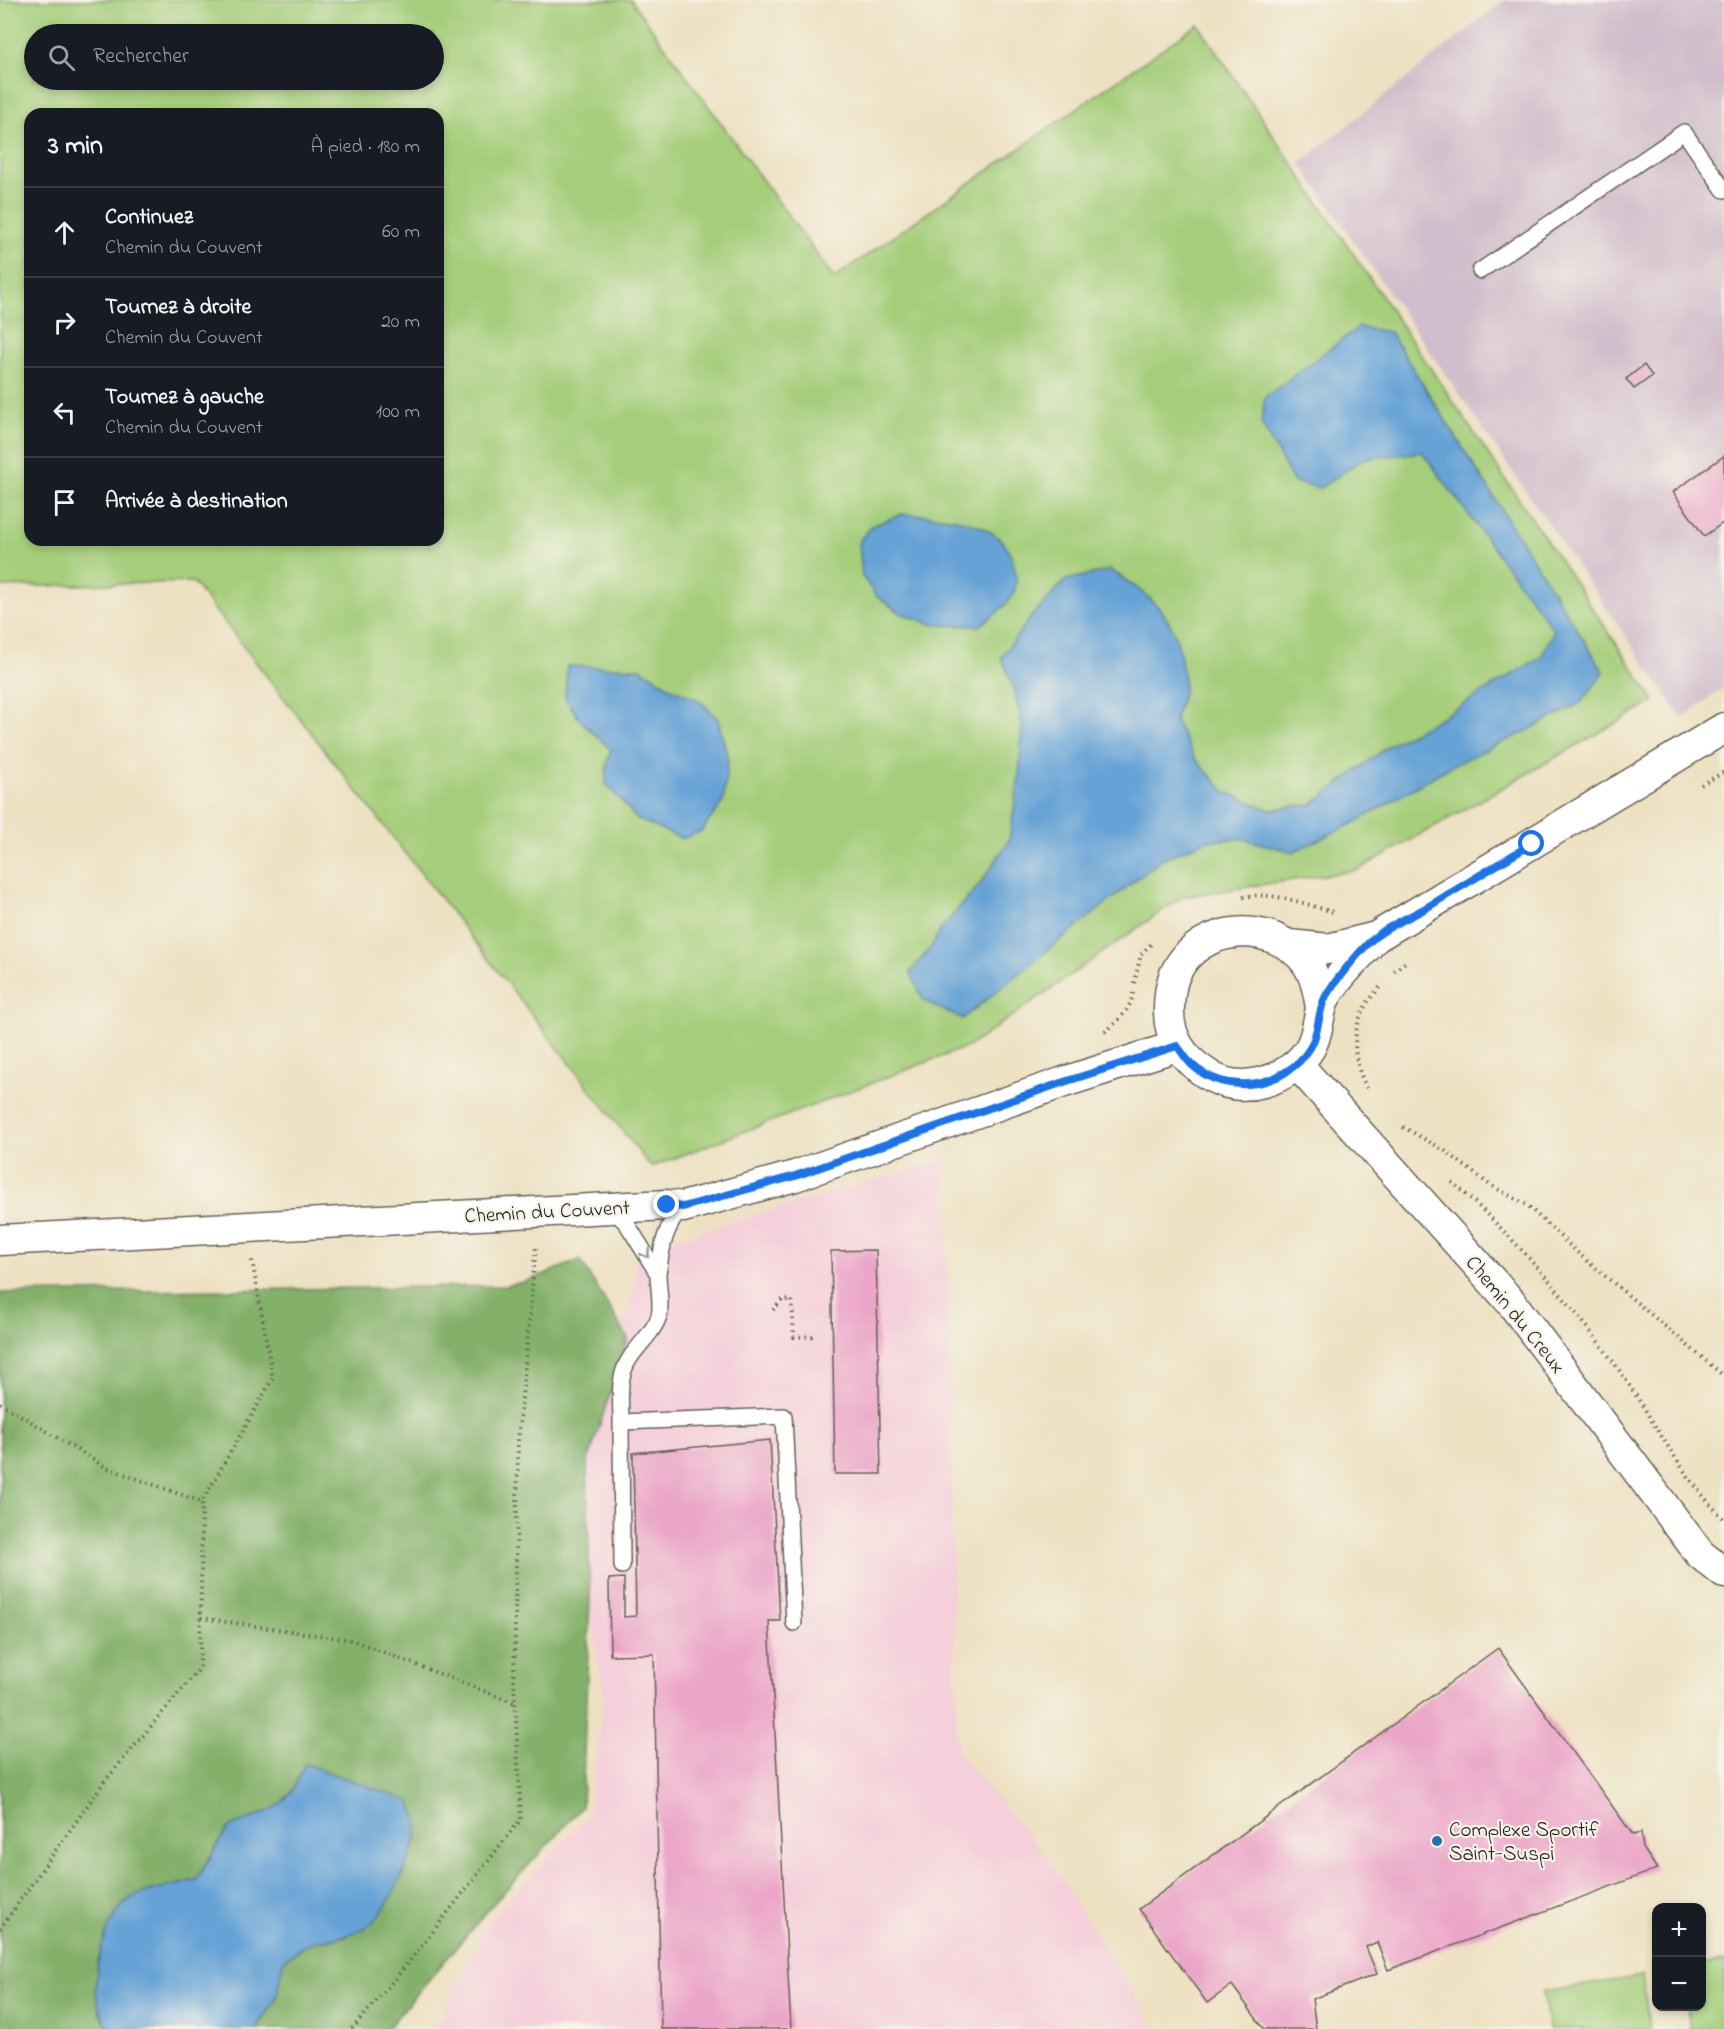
<!DOCTYPE html>
<html lang="fr">
<meta charset="utf-8">
<style>
:root{--surface:#171b24;--page:#20242c;--text:#f1f3f6;--muted:#9ea1a6;--line:#363941}
body{margin:0;font-family:"Indie Flower",sans-serif;background:var(--page);color:var(--text)}
.controls{position:absolute;right:18px;bottom:18px;display:grid;overflow:hidden;border-radius:12px;box-shadow:0 3px 9px #0003}
.controls button{width:54px;height:54px;display:grid;place-items:center;padding:0;border:0;border-bottom:2px solid var(--line);background:var(--surface);color:var(--text);font:30px sans-serif}
.stop{position:absolute;width:18px;height:18px;margin:-14px;border:4px solid #1a73e8;border-radius:50%;background:#fff}
.stop.end{background:#1a73e8;border-color:#fff;box-shadow:0 2px 6px #0008}
.list{margin:0;padding:0;list-style:none}
h2{display:flex;justify-content:space-between;align-items:center;height:78px;margin:0;padding:0 24px;font-size:26px}
h2 small{font-size:20px;font-weight:400;color:var(--muted)}
.list li{display:grid;grid-template-columns:39px 1fr auto;gap:18px;align-items:center;box-sizing:border-box;height:90px;padding:0 24px;border-top:2px solid var(--line)}
.list b{display:block;font-size:22px;white-space:nowrap}
.list p{margin:0;font-size:20px;white-space:nowrap;color:var(--muted)}
.list em{font-size:20px;font-style:normal;color:var(--muted)}
.icon{flex:none;width:33px;height:33px;fill:none;stroke:currentColor;stroke-width:2;stroke-linecap:round;stroke-linejoin:round}
.map{position:relative;flex:none;width:1724px;height:2029px;overflow:hidden}
.search{position:absolute;background:var(--surface);box-shadow:0 3px 9px #0003;left:24px;top:24px;width:420px;height:66px;display:flex;align-items:center;gap:15px;box-sizing:border-box;padding:0 21px;border-radius:33px;color:var(--muted);font-size:22px}
.panel{position:absolute;background:var(--surface);box-shadow:0 3px 9px #0003;left:24px;top:108px;width:420px;height:438px;border-radius:18px}
.map>svg:first-child{display:block}
</style>
<div class="map">
<svg width="1724" height="2029" viewBox="0 0 1724 2029">
<rect width="100%" height="100%" fill="#f7f3e8"/>
<filter id="ink" filterUnits="userSpaceOnUse"><feTurbulence type="fractalNoise" baseFrequency=".0167" numOctaves="2"/><feDisplacementMap in="SourceGraphic" scale="12" xChannelSelector="R" yChannelSelector="G"/><feConvolveMatrix kernelMatrix="1 2 1 2 8 2 1 2 1" color-interpolation-filters="sRGB"/></filter>
<filter id="wash" filterUnits="userSpaceOnUse"><feTurbulence type="fractalNoise" baseFrequency=".008" numOctaves="4" result="noise"/><feDisplacementMap in="SourceGraphic" scale="24" xChannelSelector="R" yChannelSelector="G"/><feGaussianBlur stdDeviation="1.35" result="paint"/><feColorMatrix in="noise" values="0 0 0 0 0 0 0 0 0 0 0 0 0 0 0 0 0 1.4 0 .05"/><feComposite in="paint" operator="in"/></filter>
<g filter="url(#wash)">
<rect width="100%" height="100%" fill="#ede1c2"/>
<path fill="#f5cfda" d="M 945,1159 L 957,1752 L 1045,1854 L 1156,2029 L 429,2029 L 440,2019 L 490,1920 L 589,1813 L 604,1694 L 568,1467 L 635,1290 L 636,1263 L 651,1246 Z"/>
<path fill="#d1bdcb" d="M 1505,0 L 1724,0 L 1724,687 L 1682,718 L 1300,163 Z"/>
<path fill="#a5ce7a" stroke="#60754b" stroke-width="1.5" fill-rule="evenodd" d="M 0,0 L 631,0 L 834,278 L 1198,24 L 1655,701 L 1358,870 L 1182,897 L 969,1046 L 651,1167 L 193,582 L 0,587 ZM 34,34 L 434,34 L 434,80 L 34,80 ZM 30,114 L 438,114 L 438,540 L 30,540 Z
M 1724,1962 L 1724,2029 L 1690,2029 L 1687,2007 L 1702,2006 L 1702,1965 Z
M 1642,1976 L 1650,2029 L 1549,2029 L 1543,1992 Z"/>
<path fill="#84b16a" stroke="#506643" stroke-width="1.5" d="M 580,1260 L 628,1338 L 587,1464 L 590,1598 L 582,1807 L 494,1903 L 387,2029 L 255,2029 L 276,1999 L 282,1961 L 311,1942 L 347,1936 L 292,1791 L 280,1804 L 271,1810 L 228,1828 L 196,1880 L 143,1893 L 97,1966 L 97,1998 L 100,2014 L 110,2029 L 0,2029 L 0,1293 L 506,1286 L 527,1281 Z"/>
<path fill="#65a2d6" stroke="#405f79" stroke-width="1.5" d="M 1359,327 L 1390,332 L 1604,672 L 1581,703 L 1525,732 L 1453,765 L 1358,821 L 1293,852 L 1244,839 L 1208,840 L 1162,859 L 962,1019 L 924,1001 L 910,972 L 929,950 L 941,929 L 983,880 L 1009,840 L 1019,777 L 1022,722 L 1013,686 L 1001,657 L 1031,617 L 1066,580 L 1110,570 C 1150,595 1177,615 1182,666 C 1183,673 1185,682 1184,689 C 1182,699 1177,710 1175,720 L 1196,760 L 1226,792 L 1270,810 L 1294,806 L 1311,805 L 1391,744 L 1444,716 L 1541,657 L 1554,630 L 1422,452 L 1363,459 L 1320,488 L 1294,482 L 1261,423 L 1265,397 Z
M 902,514 C 940,516 1001,517 1013,562 C 1017,574 1018,587 1011,598 C 1006,607 988,619 980,626 L 934,625 L 901,613 L 876,596 L 862,576 L 859,542 L 871,526 Z
M 567,666 L 640,668 L 673,689 L 699,700 L 718,719 L 728,759 L 723,802 L 702,831 L 682,839 L 637,819 L 606,784 L 607,763 L 611,750 L 580,720 L 565,698 Z
M 305,1764 L 410,1801 C 413,1809 418,1818 418,1827 C 418,1846 388,1909 373,1922 C 356,1937 334,1936 313,1942 C 303,1944 292,1955 283,1961 L 276,1999 L 255,2029 L 110,2029 C 104,2019 99,2011 97,1999 C 92,1970 106,1914 132,1897 C 143,1890 180,1885 196,1880 L 228,1828 L 271,1810 L 280,1804 L 292,1791 Z"/>
<g id="blocks">
<path fill="#eba5c8" d="M 1644,365 L 1652,376 L 1634,389 L 1626,379 Z
M 1724,456 L 1724,522 L 1704,536 L 1673,492 Z
M 876,1250 L 881,1474 L 835,1474 L 831,1251 Z
M 770,1440 L 780,1621 L 769,1621 L 791,2029 L 661,2029 L 654,1654 L 610,1655 L 609,1579 L 624,1578 L 624,1617 L 636,1616 L 633,1453 Z
M 1498,1648 L 1633,1835 L 1641,1833 L 1643,1848 L 1657,1869 L 1388,1970 L 1377,1942 L 1366,1947 L 1377,1974 L 1312,1999 L 1316,2029 L 1264,2029 L 1232,1985 L 1207,2003 L 1139,1909 Z"/>
</g>
</g>
<g filter="url(#ink)">
<use href="#blocks" fill-opacity="0" stroke="#656156" stroke-width="1.5"/>
<g fill="none" stroke-linecap="round" stroke-linejoin="round">
<defs>
<path id="service" d="M 1480,271 L 1684,132 L 1724,190
M 611,1208 L 627,1224 L 658,1274 C 662,1247 664,1227 683,1207
M 658,1274 C 658,1286 662,1304 659,1316 C 654,1332 639,1344 630,1358 C 617,1377 621,1400 621,1422 L 784,1416 L 794,1623
M 621,1422 L 622,1566"/>
<path id="minor" d="M 1289,945 L 1328,949 L 1376,937 L 1724,728
M 1321,1009 C 1319,993 1316,976 1306,962 C 1274,920 1201,922 1176,972 C 1170,984 1169,998 1169,1012 C 1169,1039 1185,1060 1207,1074 C 1240,1097 1290,1081 1310,1048 C 1320,1031 1317,1012 1326,996 C 1337,977 1361,954 1376,937
M 1297,1064 L 1511,1302 L 1700,1554 L 1724,1573
M 0,1240 L 667,1205 L 683,1207 L 795,1176 L 1064,1082 L 1177,1046"/>
</defs>
<use href="#service" stroke="#656156" stroke-width="18"/>
<use href="#minor" stroke="#656156" stroke-width="33"/>
<path stroke="#656156" stroke-width="4" stroke-dasharray="1.5 4.5" stroke-linecap="butt" d="M 1701,785 L 1724,772
M 1243,897 C 1273,891 1305,904 1333,912
M 1394,971 L 1407,961
M 1134,983 L 1141,954 L 1151,944
M 1105,1032 C 1117,1022 1131,1010 1133,993
M 1367,1088 C 1353,1063 1350,1031 1366,1005 C 1370,998 1376,992 1381,986
M 1403,1127 L 1444,1150 L 1490,1185 L 1527,1205 L 1579,1254 L 1724,1376
M 1452,1182 C 1510,1232 1569,1301 1614,1363 C 1651,1414 1679,1474 1724,1519
M 773,1310 L 782,1300 L 792,1300 L 794,1337 L 815,1336
M 0,1403 L 107,1468 L 202,1502
M 201,1618 L 352,1640 L 515,1703
M 0,1929 L 104,1782 L 200,1668 L 202,1502 L 273,1378 L 252,1260
M 352,2029 L 405,1967 L 521,1819 L 514,1681 L 518,1441 L 536,1245"/>
<use href="#service" stroke="#fff" stroke-width="15"/>
<use href="#minor" stroke="#fff" stroke-width="30"/>
</g>
<defs><path id="oneway-chevron" d="M-2-3.5L2.5 0L-2 3.5" fill="none" stroke-width="1.6" stroke-linecap="round" stroke-linejoin="round" transform="scale(1.5)"/></defs>
<use stroke="#999" href="#oneway-chevron" transform="translate(646 1254) rotate(58)"/>
</g>
<g fill="none" stroke-linecap="round" stroke-linejoin="round" filter="url(#ink)">
<path stroke="#1a73e8" stroke-width="8" d="M 667,1205 L 683,1207 L 795,1176 L 1064,1082 L 1177,1046 C 1182,1052 1186,1059 1191,1064 C 1226,1097 1285,1088 1310,1048 C 1320,1032 1317,1012 1326,996 C 1332,984 1364,946 1375,937 C 1391,924 1413,916 1431,905 C 1464,885 1498,864 1532,844"/>
</g>
<circle fill="#1f6fb2" stroke="#f7f3e8" stroke-width="2" cx="1437" cy="1841" r="6"/>
<g text-anchor="middle" stroke-width="4.5" stroke-linejoin="round" paint-order="stroke">
<g font-size="21" fill="#1c1c1c" stroke="#f7f3e8">
<text transform="translate(547 1211) rotate(-3)" y="7">Chemin du Couvent</text>
<text transform="translate(1516 1314) rotate(51)" y="7">Chemin du Creux</text>
</g>
<g font-size="21" fill="#1c1c1c" stroke="#f7f3e8" text-anchor="start">
<text x="1449" y="1836">Complexe Sportif<tspan x="1449" dy="24">Saint-Suspi</tspan></text>
</g>
</g>
</svg>
<div class="controls">
<button>+</button>
<button>−</button>
</div>
<div class="stop" style="left:1532px;top:844px"></div>
<div class="stop end" style="left:667px;top:1205px"></div>
<div class="search"><svg class="icon" aria-label="search" viewBox="0 0 24 24"><circle cx="10" cy="10" r="6"/><path d="M15 15l6 6"/></svg>Rechercher</div>
<section class="panel">
<h2>3 min<small>À pied · 180 m</small></h2>
<ul class="list">
<li><svg class="icon" aria-label="ahead" viewBox="0 0 24 24"><path d="M12 20V5M6 11l6-6 6 6"/></svg><div><b>Continuez</b><p>Chemin du Couvent</p></div><em>60 m</em></li>
<li><svg class="icon" aria-label="right" viewBox="0 0 24 24"><path d="M7 20v-9h11M14 6l5 5-5 5"/></svg><div><b>Tournez à droite</b><p>Chemin du Couvent</p></div><em>20 m</em></li>
<li><svg class="icon" aria-label="left" viewBox="0 0 24 24"><path d="M17 20v-9H6M10 6l-5 5 5 5"/></svg><div><b>Tournez à gauche</b><p>Chemin du Couvent</p></div><em>100 m</em></li>
<li><svg class="icon" aria-label="arrive" viewBox="0 0 24 24"><path d="M6 21V4h12l-3 4 3 4H6"/></svg><div><b>Arrivée à destination</b></div></li>
</ul>
</section>
</div>
